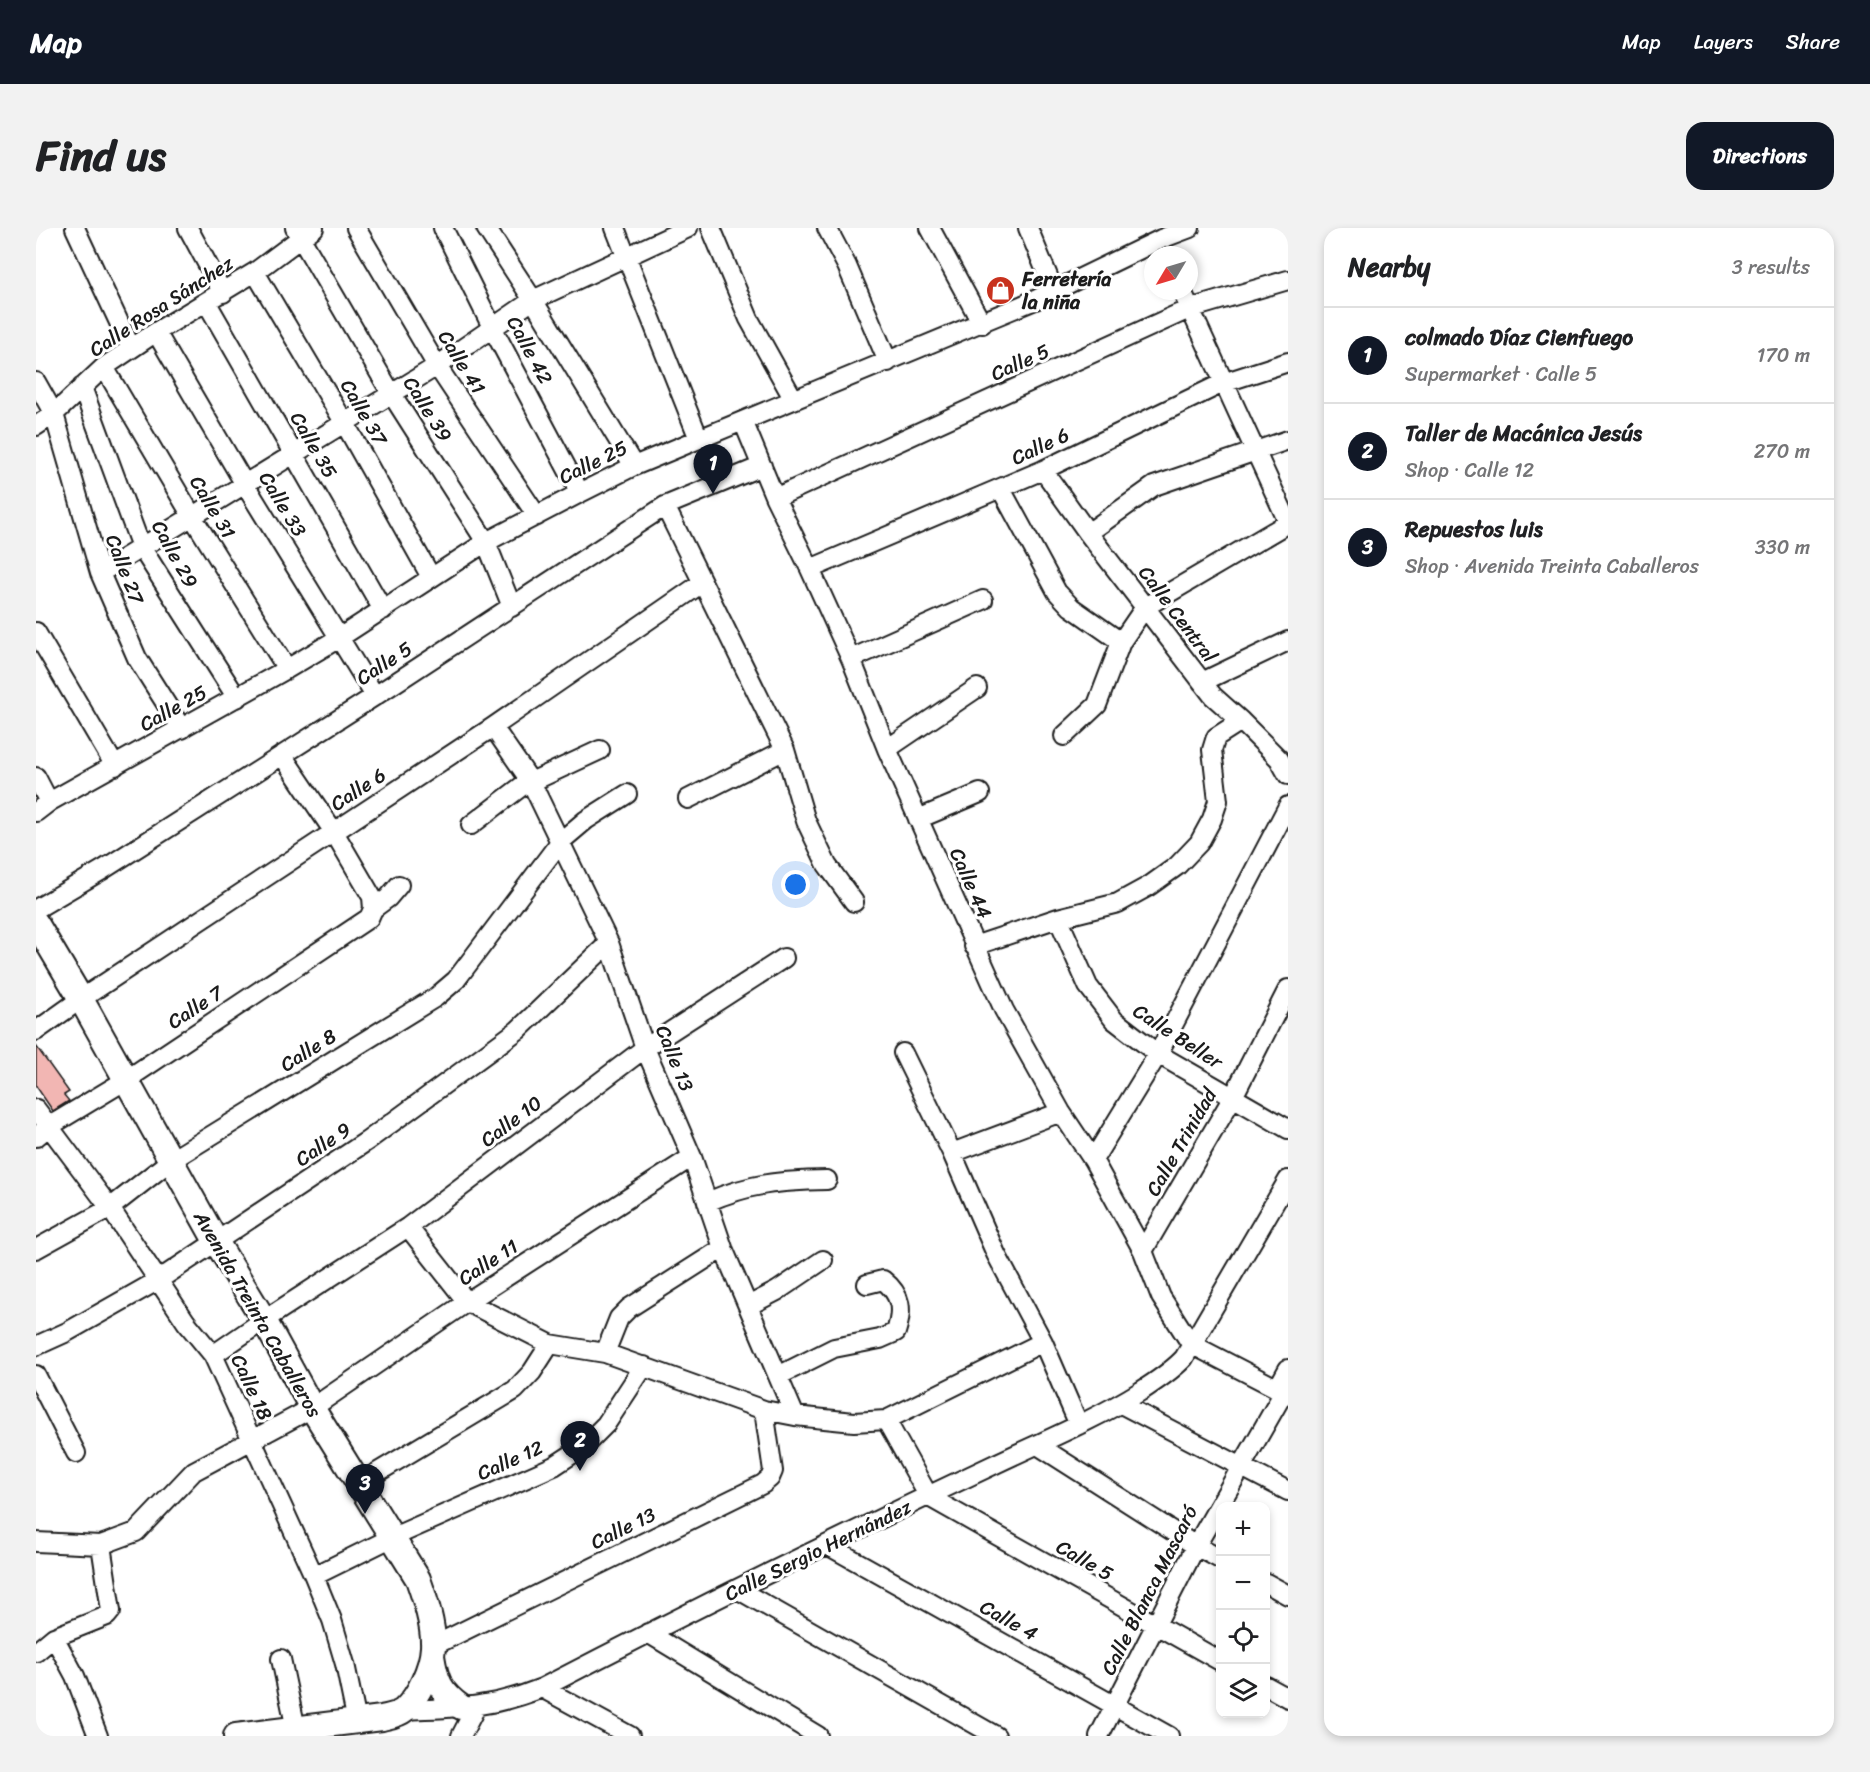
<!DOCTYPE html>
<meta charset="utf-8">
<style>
:root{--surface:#fff;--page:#f2f2f2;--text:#202124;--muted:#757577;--line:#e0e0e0;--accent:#111827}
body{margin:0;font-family:Sriracha,sans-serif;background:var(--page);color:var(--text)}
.controls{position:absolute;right:18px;bottom:18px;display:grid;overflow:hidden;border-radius:12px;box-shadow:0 3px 9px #0003}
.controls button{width:54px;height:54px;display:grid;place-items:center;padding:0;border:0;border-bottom:2px solid var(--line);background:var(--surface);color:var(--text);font:30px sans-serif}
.compass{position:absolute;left:1108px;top:18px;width:54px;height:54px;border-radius:50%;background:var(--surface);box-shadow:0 3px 9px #0003;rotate:232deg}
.you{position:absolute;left:760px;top:657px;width:21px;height:21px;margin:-15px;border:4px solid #fff;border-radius:50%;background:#1a73e8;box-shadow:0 0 0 9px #1a73e833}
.badge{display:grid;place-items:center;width:39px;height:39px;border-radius:50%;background:var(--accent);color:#fff;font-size:20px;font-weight:700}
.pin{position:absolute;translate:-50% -50px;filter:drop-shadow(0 2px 3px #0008)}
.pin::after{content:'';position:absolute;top:32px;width:21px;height:18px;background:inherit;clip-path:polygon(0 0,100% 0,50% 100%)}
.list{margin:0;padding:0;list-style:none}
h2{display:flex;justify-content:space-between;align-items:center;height:78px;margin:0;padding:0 24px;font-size:26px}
h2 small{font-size:20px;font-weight:400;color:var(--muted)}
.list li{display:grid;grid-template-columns:39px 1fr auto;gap:18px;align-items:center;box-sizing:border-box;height:96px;padding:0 24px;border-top:2px solid var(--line)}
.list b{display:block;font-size:22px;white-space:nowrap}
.list p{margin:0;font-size:20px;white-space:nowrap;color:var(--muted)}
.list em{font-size:20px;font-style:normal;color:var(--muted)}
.icon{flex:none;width:33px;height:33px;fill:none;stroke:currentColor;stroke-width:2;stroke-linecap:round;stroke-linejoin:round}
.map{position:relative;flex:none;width:1252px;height:1508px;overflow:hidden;border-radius:18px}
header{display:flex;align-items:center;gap:36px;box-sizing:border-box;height:84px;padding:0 30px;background:var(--accent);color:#fff}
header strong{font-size:28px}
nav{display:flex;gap:33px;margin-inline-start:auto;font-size:21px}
.intro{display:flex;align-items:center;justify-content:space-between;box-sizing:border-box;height:144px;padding:0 36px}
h1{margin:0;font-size:42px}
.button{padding:15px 27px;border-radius:18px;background:var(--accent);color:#fff;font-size:21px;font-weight:700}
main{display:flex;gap:36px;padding:0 36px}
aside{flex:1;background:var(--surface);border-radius:18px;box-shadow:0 3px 9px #0003}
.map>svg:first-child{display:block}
</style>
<header>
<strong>Map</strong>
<nav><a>Map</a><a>Layers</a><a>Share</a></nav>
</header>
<div class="intro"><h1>Find us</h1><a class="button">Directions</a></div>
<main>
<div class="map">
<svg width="1252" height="1508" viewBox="0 0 1252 1508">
<rect width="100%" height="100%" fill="#fff"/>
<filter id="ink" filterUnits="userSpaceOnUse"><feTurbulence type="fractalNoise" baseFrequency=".0167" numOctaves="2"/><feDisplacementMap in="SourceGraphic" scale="12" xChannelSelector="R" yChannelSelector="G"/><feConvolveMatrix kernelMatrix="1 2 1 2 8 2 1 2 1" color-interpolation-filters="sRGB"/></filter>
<g filter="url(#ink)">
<path fill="#f2b6b3" stroke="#1c1c1c" stroke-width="1.5" d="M 0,818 L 33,864 L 28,867 L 33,873 L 17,883 L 0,858 Z"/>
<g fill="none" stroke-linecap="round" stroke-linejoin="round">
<defs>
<path id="street" d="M 39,0 L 95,120
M 152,0 L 187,65
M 259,0 L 355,165 L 450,314 L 476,379
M 320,0 L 401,138 L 501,288
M 407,0 L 456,99 L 544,265
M 450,0 L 497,72 L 598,238
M 579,0 L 663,211
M 675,0 L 713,91 L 758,172
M 791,0 L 811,38 L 852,134
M 894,0 L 946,96
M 992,0 L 1014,53 L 1015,65
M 219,44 L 308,194 L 395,349
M 1146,63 L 1252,294
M 171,75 L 347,382
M 120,104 L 208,255 L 339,468
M 68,139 L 156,288 L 251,441
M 0,154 L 18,186 L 64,345 L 101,430 L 146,501
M 46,159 L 105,319 L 201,470
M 707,193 L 739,270 L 774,341 L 815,431 L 851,521 L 968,782 L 1025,884 L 1057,932 L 1107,1023 L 1125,1069 L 1155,1116 L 1252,1166
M 0,198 L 18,186 L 68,139 L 120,104 L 219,44 L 278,0
M 1007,242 L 1052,305 L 1177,468 L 1205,493 L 1243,531 L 1252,547
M 965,261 L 1021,364 L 1035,379 L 1085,414
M 739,270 L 1153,81 L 1252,52
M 629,278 L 749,522 L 770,593 L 791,637 L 818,674
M 1052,305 L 1118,258 L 1252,212
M 774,341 L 1007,242 L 1187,155 L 1252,134
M 64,345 L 401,138 L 497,72 L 652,0
M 0,404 L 79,538
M 815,431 L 947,372
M 1166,454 L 1252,413
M 457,499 L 495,554 L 573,715 L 609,820 L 656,929 L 687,1020 L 759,1188
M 1028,508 L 1061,477 L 1085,414 L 1109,379 L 1252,295
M 851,521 L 941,460
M 0,549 L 13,574
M 495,554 L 564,522
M 652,571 L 749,522
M 0,584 L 13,574 L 251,441 L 303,410 L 450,314 L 544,265 L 598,238 L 663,211 L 999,72 L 1125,11 L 1154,0
M 882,591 L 944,565
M 435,597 L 494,552
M 0,681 L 68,641 L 339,468 L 629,278 L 726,238
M 337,681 L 352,670 L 363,657
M 1022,690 L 1052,758 L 1078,792 L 1122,826 L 1252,901
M 938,718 L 1022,690 L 1082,675 L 1113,658 L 1141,638 L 1163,615 L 1176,591 L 1182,573 L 1176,522 L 1180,509 L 1205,493
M 0,803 L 45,771 L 457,499 L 666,355
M 867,825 L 916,925 L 960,1026 L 1007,1114 L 1043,1197
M 0,881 L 74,980 L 150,1094 L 177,1127 L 278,1348 L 296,1392 L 309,1436 L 321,1494
M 0,909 L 12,899 L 90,852 L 333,690 L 337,681 L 336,669 L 298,604 L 246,527
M 916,925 L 1025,884
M 1057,932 L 1122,826 L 1252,578
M 671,974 C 715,955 744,953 791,952
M 372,999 L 431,1074 L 514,1116 L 569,1125 L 728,1182 L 759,1188 L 818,1194 L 850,1192 L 1007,1114
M 0,1021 L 74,980 L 134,933 L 400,769 L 420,752 L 524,614 L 550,592 L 591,566
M 1107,1023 L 1197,869 L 1252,761
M 712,1078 L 741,1063 L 787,1032
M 0,1118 L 31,1104 L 121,1053 L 331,913 L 482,802 L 573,715
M 569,1125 L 583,1090 L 593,1080 L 687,1020
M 177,1127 L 228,1092 L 372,999 L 609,820 L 748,730
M 0,1147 L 40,1225
M 742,1148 L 798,1120 L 844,1111 L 860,1104 C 867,1082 866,1067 847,1052 L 831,1056
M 1241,1161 L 1252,1141
M 1085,1176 L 1252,1263
M 850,1192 L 893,1269 L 1184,1433
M 1003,1218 L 1160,1318 L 1184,1331
M 322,1256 L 479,1162 L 496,1144 L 514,1116
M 0,1314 L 65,1317 L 100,1304 L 158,1243 L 276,1180 L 431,1074 L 656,929
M 791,1317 L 1133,1508
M 278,1348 L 357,1309 L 518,1238 L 547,1219 L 570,1196 L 608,1138
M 1230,1355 L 1252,1367
M 701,1361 L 960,1508
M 612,1405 L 782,1508
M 18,1409 L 39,1448 L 62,1508
M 397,1418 L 727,1256 L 734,1250 L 737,1243 L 728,1182
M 0,1424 L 18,1409 L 71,1388 L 75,1383 L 65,1317
M 245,1431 L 260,1501
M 1230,1458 L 1252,1470
M 506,1460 L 594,1508
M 368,1482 C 421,1480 456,1480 506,1460 C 654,1383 804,1309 955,1238 C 1005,1214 1057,1193 1105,1163 C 1120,1153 1135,1144 1148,1130 L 1252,952
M 425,1508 L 440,1479
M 1063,1508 L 1160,1318 L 1248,1164"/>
<path id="secondary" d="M 0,695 L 45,771 L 181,1015 L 228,1092 L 276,1180 L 382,1351 C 389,1371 398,1397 397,1419 C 396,1439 383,1468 368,1482 C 362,1487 354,1488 346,1490 L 200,1508
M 396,1428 C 400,1453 404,1464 425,1479"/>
</defs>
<use href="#street" stroke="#1c1c1c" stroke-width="22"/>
<use href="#secondary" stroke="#1c1c1c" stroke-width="28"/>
<use href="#street" stroke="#fff" stroke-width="18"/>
<use href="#secondary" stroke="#fff" stroke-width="24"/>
</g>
</g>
<defs>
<symbol id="shop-disc" viewBox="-11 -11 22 22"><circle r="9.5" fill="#c8321e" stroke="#fff"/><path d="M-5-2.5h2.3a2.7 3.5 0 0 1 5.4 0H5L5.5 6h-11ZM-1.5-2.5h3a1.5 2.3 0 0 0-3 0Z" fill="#fff"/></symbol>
</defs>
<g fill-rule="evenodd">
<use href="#shop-disc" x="948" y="46" width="33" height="33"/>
</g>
<g text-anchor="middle" stroke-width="6" stroke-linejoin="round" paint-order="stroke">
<g font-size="20" font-weight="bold" fill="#1c1c1c" stroke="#fff" text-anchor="start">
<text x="986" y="58">Ferretería<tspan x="986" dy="23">la niña</tspan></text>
</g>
<g font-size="20" fill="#1c1c1c" stroke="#fff">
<text transform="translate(125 78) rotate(-33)" y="7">Calle Rosa Sánchez</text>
<text transform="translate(494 122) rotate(62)" y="7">Calle 42</text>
<text transform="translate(426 134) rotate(58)" y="7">Calle 41</text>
<text transform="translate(984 134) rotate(-24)" y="7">Calle 5</text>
<text transform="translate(392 181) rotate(58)" y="7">Calle 39</text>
<text transform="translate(328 184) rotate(60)" y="7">Calle 37</text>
<text transform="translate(278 217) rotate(60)" y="7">Calle 35</text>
<text transform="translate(1004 218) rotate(-25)" y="7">Calle 6</text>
<text transform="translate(557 234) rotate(-26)" y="7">Calle 25</text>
<text transform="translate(247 276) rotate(59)" y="7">Calle 33</text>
<text transform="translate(177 279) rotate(59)" y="7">Calle 31</text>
<text transform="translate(139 326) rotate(61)" y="7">Calle 29</text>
<text transform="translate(89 341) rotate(69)" y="7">Calle 27</text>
<text transform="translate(1142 386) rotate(53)" y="7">Calle Central</text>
<text transform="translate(348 435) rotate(-33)" y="7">Calle 5</text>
<text transform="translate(137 480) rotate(-29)" y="7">Calle 25</text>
<text transform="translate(322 561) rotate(-33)" y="7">Calle 6</text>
<text transform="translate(935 655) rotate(66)" y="7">Calle 44</text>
<text transform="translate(159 779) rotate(-33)" y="7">Calle 7</text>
<text transform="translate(1142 808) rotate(33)" y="7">Calle Beller</text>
<text transform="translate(272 822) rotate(-32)" y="7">Calle 8</text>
<text transform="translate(639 830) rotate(68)" y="7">Calle 13</text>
<text transform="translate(475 893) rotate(-37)" y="7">Calle 10</text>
<text transform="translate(1145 914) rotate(-60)" y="7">Calle Trinidad</text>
<text transform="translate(287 916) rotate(-34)" y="7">Calle 9</text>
<text transform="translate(452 1034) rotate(-33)" y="7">Calle 11</text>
<text transform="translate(222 1086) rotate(60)" y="7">Avenida Treinta Caballeros</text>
<text transform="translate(216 1159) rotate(65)" y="7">Calle 18</text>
<text transform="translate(474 1232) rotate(-24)" y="7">Calle 12</text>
<text transform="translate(587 1300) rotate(-26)" y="7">Calle 13</text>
<text transform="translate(782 1322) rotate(-26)" y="7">Calle Sergio Hernández</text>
<text transform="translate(1049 1332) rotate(30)" y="7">Calle 5</text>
<text transform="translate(1113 1362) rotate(-63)" y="7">Calle Blanca Mascaró</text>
<text transform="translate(973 1392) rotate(29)" y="7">Calle 4</text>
</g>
</g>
</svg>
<div class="controls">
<button>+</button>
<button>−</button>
<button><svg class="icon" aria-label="locate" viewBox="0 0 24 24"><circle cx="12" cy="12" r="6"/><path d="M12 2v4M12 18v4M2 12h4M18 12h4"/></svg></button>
<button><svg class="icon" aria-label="layers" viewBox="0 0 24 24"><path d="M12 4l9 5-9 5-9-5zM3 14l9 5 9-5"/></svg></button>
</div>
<svg class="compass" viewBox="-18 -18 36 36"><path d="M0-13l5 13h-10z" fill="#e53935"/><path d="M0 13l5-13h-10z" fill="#757577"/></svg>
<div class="you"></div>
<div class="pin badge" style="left:677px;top:266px">1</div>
<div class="pin badge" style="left:544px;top:1243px">2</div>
<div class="pin badge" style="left:329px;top:1286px">3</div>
</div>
<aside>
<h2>Nearby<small>3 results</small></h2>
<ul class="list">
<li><span class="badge">1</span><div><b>colmado Díaz Cienfuego</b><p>Supermarket · Calle 5</p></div><em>170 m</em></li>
<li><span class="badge">2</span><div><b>Taller de Macánica Jesús</b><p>Shop · Calle 12</p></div><em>270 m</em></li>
<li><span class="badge">3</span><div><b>Repuestos luis</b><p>Shop · Avenida Treinta Caballeros</p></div><em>330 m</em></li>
</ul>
</aside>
</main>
